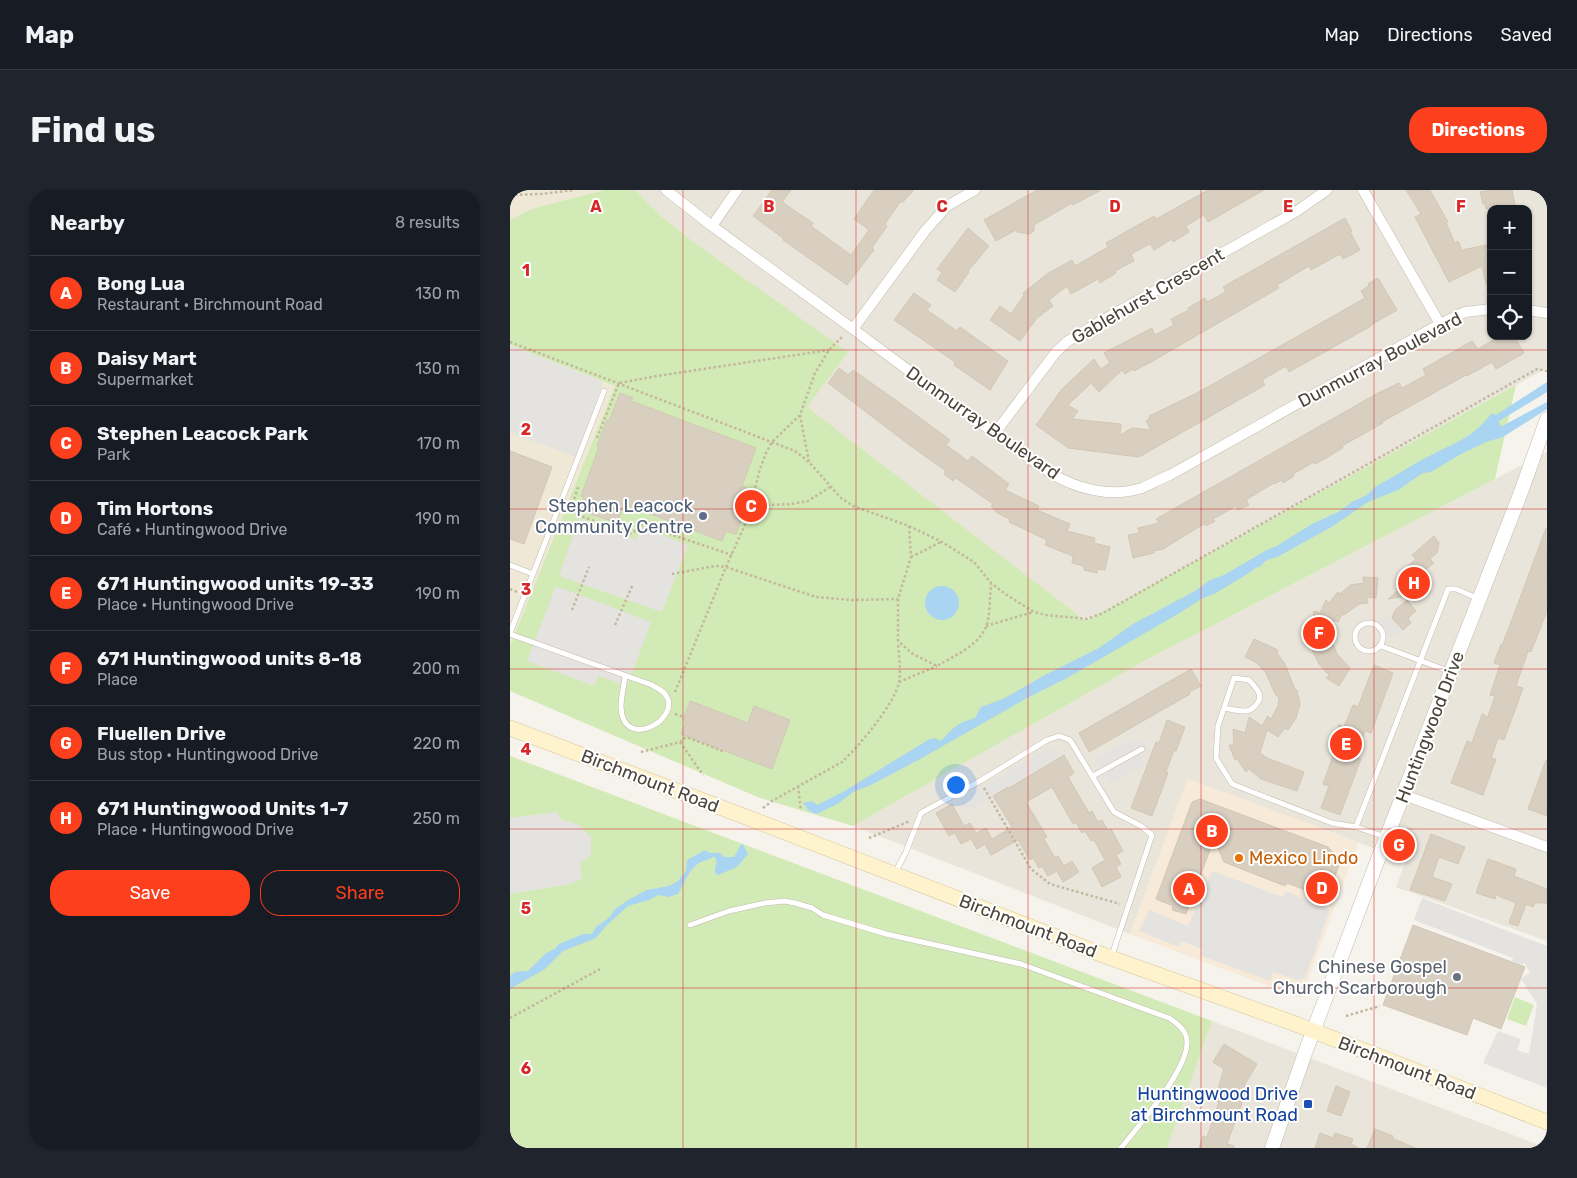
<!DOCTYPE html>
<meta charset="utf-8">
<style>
:root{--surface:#171b24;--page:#20242c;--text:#f1f3f6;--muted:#9ea1a6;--line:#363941;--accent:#fc3f1d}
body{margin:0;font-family:Rubik,sans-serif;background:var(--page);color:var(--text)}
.controls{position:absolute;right:15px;top:15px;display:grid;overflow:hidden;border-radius:10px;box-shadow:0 1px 4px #0004}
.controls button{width:45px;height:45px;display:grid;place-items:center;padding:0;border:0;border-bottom:1px solid var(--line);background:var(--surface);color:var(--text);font:25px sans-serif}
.you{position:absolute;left:445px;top:594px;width:18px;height:18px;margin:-12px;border:4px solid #fff;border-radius:50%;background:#1a73e8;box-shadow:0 0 0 8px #1a73e833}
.badge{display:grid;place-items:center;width:32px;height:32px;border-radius:50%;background:var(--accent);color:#fff;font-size:16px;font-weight:700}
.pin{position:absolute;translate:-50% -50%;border:2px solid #fff;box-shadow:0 1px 5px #0006}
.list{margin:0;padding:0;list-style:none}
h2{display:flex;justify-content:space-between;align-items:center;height:65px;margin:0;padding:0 20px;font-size:21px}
h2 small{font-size:16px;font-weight:400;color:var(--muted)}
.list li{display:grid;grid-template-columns:32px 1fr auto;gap:15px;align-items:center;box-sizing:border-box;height:75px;padding:0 20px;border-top:1px solid var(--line)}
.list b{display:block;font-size:19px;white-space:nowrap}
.list p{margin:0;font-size:16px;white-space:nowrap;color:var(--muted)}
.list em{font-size:16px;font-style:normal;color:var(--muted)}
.actions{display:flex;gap:10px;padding:15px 20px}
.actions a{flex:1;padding:11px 0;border:1px solid var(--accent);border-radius:20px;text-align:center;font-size:18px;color:var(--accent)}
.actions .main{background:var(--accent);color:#fff}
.icon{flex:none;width:28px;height:28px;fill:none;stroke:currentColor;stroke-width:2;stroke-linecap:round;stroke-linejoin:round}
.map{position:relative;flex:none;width:1037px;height:958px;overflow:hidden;border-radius:20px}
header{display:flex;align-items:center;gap:30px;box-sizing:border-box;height:70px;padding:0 25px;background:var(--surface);border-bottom:1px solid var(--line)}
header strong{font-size:24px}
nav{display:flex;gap:28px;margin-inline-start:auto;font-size:18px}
.intro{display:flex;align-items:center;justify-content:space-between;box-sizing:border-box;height:120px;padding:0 30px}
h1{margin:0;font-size:35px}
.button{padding:12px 22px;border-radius:20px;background:var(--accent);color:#fff;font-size:18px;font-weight:700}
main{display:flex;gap:30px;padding:0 30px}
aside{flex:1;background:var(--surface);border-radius:20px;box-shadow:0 1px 4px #0004}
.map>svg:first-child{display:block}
</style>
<header>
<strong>Map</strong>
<nav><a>Map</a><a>Directions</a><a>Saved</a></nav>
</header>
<div class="intro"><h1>Find us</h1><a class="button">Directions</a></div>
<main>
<aside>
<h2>Nearby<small>8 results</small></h2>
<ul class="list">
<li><span class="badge">A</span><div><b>Bong Lua</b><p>Restaurant · Birchmount Road</p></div><em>130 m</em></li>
<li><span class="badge">B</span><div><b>Daisy Mart</b><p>Supermarket</p></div><em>130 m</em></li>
<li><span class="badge">C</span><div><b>Stephen Leacock Park</b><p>Park</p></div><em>170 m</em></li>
<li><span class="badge">D</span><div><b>Tim Hortons</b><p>Café · Huntingwood Drive</p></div><em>190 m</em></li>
<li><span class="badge">E</span><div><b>671 Huntingwood units 19-33</b><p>Place · Huntingwood Drive</p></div><em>190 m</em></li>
<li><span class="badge">F</span><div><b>671 Huntingwood units 8-18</b><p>Place</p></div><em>200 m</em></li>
<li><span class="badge">G</span><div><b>Fluellen Drive</b><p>Bus stop · Huntingwood Drive</p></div><em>220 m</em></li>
<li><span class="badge">H</span><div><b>671 Huntingwood Units 1-7</b><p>Place · Huntingwood Drive</p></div><em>250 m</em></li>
</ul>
<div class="actions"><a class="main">Save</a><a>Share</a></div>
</aside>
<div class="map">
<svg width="1037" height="958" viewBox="0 0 1037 958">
<rect width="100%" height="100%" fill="#f6f3ec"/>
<path fill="#eae5da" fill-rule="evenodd" d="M 125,0 L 1037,0 L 1037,178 L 576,431 L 296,217 L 337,162 L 189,56 L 151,26 ZM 981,19 L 1018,19 L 1018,146 L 981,146 Z
M 1037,262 L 1037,751 L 886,697 L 896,670 L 678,589 L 620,744 L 343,636 L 638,469 Z
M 702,831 L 1037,958 L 657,958 Z"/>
<path fill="#f7ead8" d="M 678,589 L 849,652 L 791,808 L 620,744 Z"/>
<path fill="#efe8d6" d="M 0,0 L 94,0 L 21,19 L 0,30 Z
M 0,155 L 105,196 L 0,456 Z"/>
<path fill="#d2eab5" d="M 94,0 L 125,0 L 151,26 L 189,56 L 338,162 L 297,217 L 576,431 L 1006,195 L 985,289 L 638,469 L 343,636 L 250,608 L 0,501 L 0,456 L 105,196 L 0,155 L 0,30 L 21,19 Z
M 0,566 L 702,831 L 657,958 L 0,958 Z
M 1005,807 L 1024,815 L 1016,836 L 997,829 Z"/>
<path fill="#e5e3e0" d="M 0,155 L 93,192 L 67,267 L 0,243 Z
M 69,328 L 126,350 L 132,337 L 178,355 L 152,422 L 49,386 Z
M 46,396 L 141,432 L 117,496 L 89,486 L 84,496 L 17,471 Z
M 878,425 L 892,441 L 880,448 L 867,431 Z
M 622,548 L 626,553 L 634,549 L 640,560 L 630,565 L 636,575 L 601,594 L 586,568 Z
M 542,556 L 549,567 L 457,622 L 450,610 Z
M 47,622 L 50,629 L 69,635 L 81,647 L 81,666 L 70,673 L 72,689 L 60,694 L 0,704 L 0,628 Z
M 702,681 L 773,707 L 776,701 L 820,720 L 795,788 L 787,790 L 763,782 L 760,791 L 690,765 L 692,759 L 671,751 L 669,757 L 629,741 L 639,720 L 678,736 Z
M 912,708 L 1037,756 L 1037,898 L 973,873 L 988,841 L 1011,849 L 1007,860 L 1019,864 L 1027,814 L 1011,789 L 1020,782 L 1014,773 L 1012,775 L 1002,771 L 1003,768 L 904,730 Z"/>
<path fill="#a9d4f2" d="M 1037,192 L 1037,202 L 989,231 L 990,235 L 992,236 L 1037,212 L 1037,219 L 993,247 L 976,252 L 951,264 L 921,282 L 913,283 L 888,300 L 858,312 L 823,336 L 769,366 L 755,371 L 751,376 L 745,378 L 739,383 L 706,403 L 691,409 L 668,424 L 557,488 L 517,508 L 410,569 L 359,596 L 343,602 L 329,613 L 307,624 L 299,621 L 293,613 L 302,611 L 307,615 L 333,602 L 418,550 L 424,548 L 431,551 C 441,539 449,532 465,528 L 471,517 L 493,509 L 535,485 L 589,458 L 623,434 L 685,401 L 700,390 L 714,385 L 757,360 L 767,356 L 802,334 L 830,321 L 842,312 L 857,305 L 865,297 C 885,286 905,273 925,263 C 951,250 963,247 982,223 L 986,225 Z
M415 413a17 17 0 1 1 34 0a17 17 0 1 1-34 0Z
M 232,653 L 238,664 L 227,677 L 208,685 L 205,683 L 205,677 L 207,673 L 205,667 L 203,667 C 198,671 194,670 189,673 C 179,679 174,694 168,704 L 158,707 L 148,705 L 139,710 L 118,716 L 96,736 L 86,748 L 53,761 L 35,779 L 0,799 L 0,786 L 5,782 L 18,781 L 36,763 L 45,759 L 49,754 L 73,744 L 82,744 L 86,737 L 100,727 L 104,720 L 118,710 L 137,700 L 159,696 L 168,691 L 176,681 L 177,670 L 195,660 L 200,663 L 210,663 L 214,667 L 224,667 Z"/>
<path fill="#d8cfc1" stroke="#d3c7b4" d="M 262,0 L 281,0 L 272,12 L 303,33 L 301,36 L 341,65 L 359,40 L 344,29 L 364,0 L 404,0 L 392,13 L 391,11 L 375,34 L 377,36 L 362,58 L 364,60 L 337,95 L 273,50 L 274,49 L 243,26 Z
M 527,0 L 591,0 L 563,15 L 562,13 L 524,35 L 524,41 L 519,44 L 507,42 L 506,40 L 486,51 L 474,30 Z
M 698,0 L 754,0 L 698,32 L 694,25 L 676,36 L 679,42 L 663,52 L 662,49 L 644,60 L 640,54 L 621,64 L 624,71 L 605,81 L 606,83 L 590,93 L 588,89 L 561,104 L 557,96 L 539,110 L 543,116 L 527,128 L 510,151 L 480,130 L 490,116 L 501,124 L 514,105 L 513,103 L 537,84 L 562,70 L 565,76 L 598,57 L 596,53 L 644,26 L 646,29 Z
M 896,0 L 920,0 L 938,32 L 936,33 L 945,53 L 948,51 L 952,60 L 981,54 L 981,94 L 976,94 L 972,76 L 939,92 L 905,27 L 911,24 Z
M 981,0 L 1002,0 L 1006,19 L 976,19 L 975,14 L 973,14 L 970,2 Z
M 835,28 L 842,41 L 840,42 L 850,60 L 833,69 L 830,64 L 801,80 L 799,76 L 767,95 L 769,98 L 641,172 L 624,181 L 623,179 L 615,184 L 612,180 L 589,202 L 581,193 L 558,215 L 568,221 L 562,229 L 611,234 L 610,245 L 622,238 L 641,240 L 636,231 L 640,228 L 639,226 L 687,203 L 855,108 L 851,101 L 859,96 L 858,94 L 868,88 L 887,120 L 861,135 L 861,136 L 779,182 L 776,176 L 752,190 L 755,195 L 629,267 L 558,258 L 526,235 L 552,199 L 584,169 L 591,179 L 600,173 L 594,163 L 642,138 L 645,145 L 664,135 L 661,129 L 679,120 L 678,118 L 695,108 L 697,112 L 716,102 L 713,97 Z
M 458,38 L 479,56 L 458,81 L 459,82 L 445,102 L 427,90 L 432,82 L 427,79 Z
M 404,103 L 421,115 L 417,120 L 447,141 L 450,137 L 498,171 L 480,200 L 444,175 L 445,172 L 384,130 Z
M 990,146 L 994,152 L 1004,146 L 1014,163 L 986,179 L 982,172 L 957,186 L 956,185 L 872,232 L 873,233 L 832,256 L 833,258 L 816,268 L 805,274 L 804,272 L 783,284 L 784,286 L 773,293 L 772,290 L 764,294 L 764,293 L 736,310 L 739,315 L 728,320 L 726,316 L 703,329 L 705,331 L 696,336 L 695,334 L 692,335 L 653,359 L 643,361 L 644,363 L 623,368 L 618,345 L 629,343 L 628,338 L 649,333 L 646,329 L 868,203 L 889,193 L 892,198 L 916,185 L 913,179 L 962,151 L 968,159 Z
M 329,178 L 338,185 L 343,180 L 394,216 L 440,250 L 436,255 L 458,271 L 462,266 L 499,294 L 495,300 L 529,316 L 527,320 L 560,334 L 557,341 L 585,348 L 584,353 L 600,357 L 595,380 L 588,379 L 587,383 L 574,380 L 574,376 L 562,373 L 563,366 L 535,355 L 537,350 L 499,332 L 500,329 L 487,323 L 481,316 L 483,314 L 446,288 L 443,291 L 434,284 L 436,281 L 402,257 L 318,193 Z
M 110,203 L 123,208 L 121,211 L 246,258 L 232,296 L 243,301 L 226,344 L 216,341 L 212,351 L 114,314 L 107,333 L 69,320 L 74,307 L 71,306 L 89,257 L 87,256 L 97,230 L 99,231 Z
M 0,261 L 42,277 L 14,354 L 0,349 Z
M 1036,338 L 1037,421 L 1021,462 L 1018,461 L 1006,496 L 1013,498 L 994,550 L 988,548 L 981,568 L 986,569 L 973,605 L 941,593 L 957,551 L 962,553 L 972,524 L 978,527 L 985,506 L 980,505 L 990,475 L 984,473 L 991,454 L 992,455 L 1003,427 Z
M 924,346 L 929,353 L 927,363 L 920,369 L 924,373 L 915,380 L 920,385 L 911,392 L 915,397 L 907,404 L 878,409 L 897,393 L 893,389 L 902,382 L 897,377 L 906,369 L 902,365 Z
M 853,387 L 868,388 L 866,408 L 857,407 L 858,413 L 849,414 L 834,425 L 832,424 L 828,432 L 824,430 L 820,446 L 827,464 L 840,478 L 829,496 L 816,488 L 819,485 L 809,474 L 803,462 L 798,449 L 799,434 L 803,435 L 804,421 L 810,423 L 816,410 L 819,413 L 828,402 L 830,404 L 840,395 L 854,393 Z
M 897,410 L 906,421 L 898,428 L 901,433 L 893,440 L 882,428 L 885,420 Z
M 744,449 L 768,460 L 767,463 L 775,474 L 785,500 L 787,500 L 790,514 L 786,528 L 778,540 L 775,538 L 768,547 L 757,540 L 750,563 L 757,568 L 794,582 L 787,601 L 751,589 L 739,579 L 736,582 L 727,569 L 725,570 L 719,555 L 724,555 L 723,539 L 735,543 L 739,527 L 752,536 L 758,526 L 761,529 L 768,516 L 769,508 L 765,504 L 756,483 L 747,473 L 735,467 Z
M 864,475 L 883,483 L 861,543 L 855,541 L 845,567 L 851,569 L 830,625 L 811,618 L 819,596 L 813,594 L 825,560 L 820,558 L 829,535 L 834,537 L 843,515 L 848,517 Z
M 681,479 L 691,496 L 679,502 L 680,504 L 579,562 L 569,543 Z
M 180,511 L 238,533 L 244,516 L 280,530 L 262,579 L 171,544 L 176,531 L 173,530 Z
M 657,530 L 675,537 L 666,561 L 664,560 L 656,582 L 658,583 L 642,626 L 621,618 L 646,552 L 649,553 Z
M 554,565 L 564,583 L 558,587 L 579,623 L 582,621 L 588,632 L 592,630 L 598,641 L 601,639 L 613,661 L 606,665 L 611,674 L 606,677 L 611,687 L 592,697 L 582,678 L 595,670 L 584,650 L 581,651 L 575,641 L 572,643 L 566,632 L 563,634 L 542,597 L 516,612 L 537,647 L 534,649 L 545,668 L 548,666 L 554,676 L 562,671 L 569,682 L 553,692 L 547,681 L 538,686 L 532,676 L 529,678 L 523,668 L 520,670 L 508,650 L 481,665 L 475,654 L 467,659 L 461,649 L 451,654 L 445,643 L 439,646 L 426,623 L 442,614 L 454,636 L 460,633 L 466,643 L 476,638 L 482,649 L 502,637 L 483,606 L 498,597 L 499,598 Z
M 1036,570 L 1037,571 L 1037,626 L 1018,619 Z
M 690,609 L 818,657 L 831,670 L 817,708 L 777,693 L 775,696 L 714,672 L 704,649 L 676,724 L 662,720 L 663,716 L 646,709 L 682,612 Z
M 921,644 L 955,657 L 948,674 L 929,667 L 922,687 L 942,694 L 935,711 L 900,700 Z
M 978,669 L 1006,679 L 1004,686 L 1037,699 L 1037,713 L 1025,713 L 1023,717 L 1016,714 L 1008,736 L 999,733 L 1006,713 L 986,705 L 985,709 L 966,703 Z
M 903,735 L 1015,777 L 991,839 L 963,828 L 957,845 L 873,815 Z
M 714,854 L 747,874 L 734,896 L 738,897 L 717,954 L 724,956 L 724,958 L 689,958 L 693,946 L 697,947 L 709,912 L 704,911 L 714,879 L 703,872 Z
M 826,896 L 840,902 L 831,926 L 817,921 Z
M 865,939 L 883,946 L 882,948 L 905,958 L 857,958 Z
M 810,943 L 823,948 L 825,943 L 843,949 L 841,954 L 847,957 L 847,958 L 805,958 Z"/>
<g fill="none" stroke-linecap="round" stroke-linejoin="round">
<defs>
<path id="service" d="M 0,375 L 23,384
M845 447a14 14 0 1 1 28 0a14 14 0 1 1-28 0Z
M 0,443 L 94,201
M 0,444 L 142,495 C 146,498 152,500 155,504 C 174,528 113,563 111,517 C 111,507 114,496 115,486
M 871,456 L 941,482
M 714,518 C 720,519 727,521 734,521 C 739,521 741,520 745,516 C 755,506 747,499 739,490 L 724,488 L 708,536 L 706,568 L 722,594 L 822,633 L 846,637
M 583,586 L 632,559
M 876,647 L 846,637 L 938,399 L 946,399 L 969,409
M 385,683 L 396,662 L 411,623 L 470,591 L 537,550 L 549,546 L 560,550 L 604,622 L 631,636 L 642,645 L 602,765
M 180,735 L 219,721 L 255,713 L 274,711 L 285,713 L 302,718 L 313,725 L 376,744 L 511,774 L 659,828 C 668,834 677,841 677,852 C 678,880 629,935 611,958"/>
<path id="minor" d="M 156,0 L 202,36 L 343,139 L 430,204 L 539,282 C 566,299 600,308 632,298 C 641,294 650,289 660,285 L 930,134 L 955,122 L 981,119
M 853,0 L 930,134
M 202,36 L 227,0
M 1018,120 L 1037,123
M 343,139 L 415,41 L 437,16 L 465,0
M 485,243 L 546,162 L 558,151 L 586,134 L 787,21 L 817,0
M 894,605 L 1037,657"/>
<path id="tertiary" d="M 762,958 L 795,863 L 865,677 L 1011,302 L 1037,229"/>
<path id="secondary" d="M 0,538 L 244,630 L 601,768 L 783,833 L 1037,932"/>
</defs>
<use href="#service" stroke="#c2bbae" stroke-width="6"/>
<use href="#minor" stroke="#c2bbae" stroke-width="11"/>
<use href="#tertiary" stroke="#c2bbae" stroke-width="15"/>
<use href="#secondary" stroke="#d6c79b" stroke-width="16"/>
<path stroke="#c4b79f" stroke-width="2.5" stroke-dasharray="2.5 2.5" stroke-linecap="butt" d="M 0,5 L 31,4 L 64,0
M 0,152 L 285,261 L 299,272 L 331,308 L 343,316 L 399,336 L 432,352 L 464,372 L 481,393 L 497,405 L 524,422 L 536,425 L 577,429 L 593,423 L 1027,179 L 1037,181
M 290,225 L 299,272
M 87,248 L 109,193 L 147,186 L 319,160
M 68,297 L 62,316 L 65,321 L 71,326 L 119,344 L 124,342 L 129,335 L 133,335 L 222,365
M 242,316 L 281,314 L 298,311 L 320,297
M 399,336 L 401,367 L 388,409 L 388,451 L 403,464 L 427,476 C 444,466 468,456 476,437 C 480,428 480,404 481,394
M 401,367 L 431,352
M 162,384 L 205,376 L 216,377 L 306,407 L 342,410 L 388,409
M 0,399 L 7,402
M 62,420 L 79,377
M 105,435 L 123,394
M 476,436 L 523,422
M 389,492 L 427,476
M 165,502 L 216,377 L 237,330 L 250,279 L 256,263 L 262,252 L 290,225 L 305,183 L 319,160 L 333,146
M 165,524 L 174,527
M 170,552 L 193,585
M 131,562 L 170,552 L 176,547 L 215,562
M 288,596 L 291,621
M 474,598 L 521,679 L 540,694 L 610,714
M 253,618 L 262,611 L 332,572 C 348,557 385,514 389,492 C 391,480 389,466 388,453
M 359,648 L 400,631
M 836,826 L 870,816
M 0,828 L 92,778"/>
<use href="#service" stroke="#fff" stroke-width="5"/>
<use href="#minor" stroke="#fff" stroke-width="10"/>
<use href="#tertiary" stroke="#fff" stroke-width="14"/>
<use href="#secondary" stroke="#fff3cd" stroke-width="15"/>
</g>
<path fill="none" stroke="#d62828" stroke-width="1" stroke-opacity="0.55" d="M 173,0 L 173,958M 346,0 L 346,958M 518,0 L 518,958M 691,0 L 691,958M 864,0 L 864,958M 0,160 L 1037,160M 0,319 L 1037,319M 0,479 L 1037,479M 0,639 L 1037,639M 0,798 L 1037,798"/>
<circle fill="#5c6f8a" stroke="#fff" stroke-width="2" cx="193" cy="326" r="5"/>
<circle fill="#e8710a" stroke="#fff" stroke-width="2" cx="729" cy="668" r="5"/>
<circle fill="#6b7280" stroke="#fff" stroke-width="2" cx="947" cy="787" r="5"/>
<rect fill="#1a4fb4" stroke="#fff" stroke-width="2" x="793" y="909" width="10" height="10" rx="2.5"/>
<g text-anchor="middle" stroke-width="4" stroke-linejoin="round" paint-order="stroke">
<g font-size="18" fill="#4b4439" stroke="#fff">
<text transform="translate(638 106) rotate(-30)" y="6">Gablehurst Crescent</text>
<text transform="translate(870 170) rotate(-28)" y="6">Dunmurray Boulevard</text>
<text transform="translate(473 233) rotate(35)" y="6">Dunmurray Boulevard</text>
<text transform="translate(920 537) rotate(-69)" y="6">Huntingwood Drive</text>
<text transform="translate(140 591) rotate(21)" y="6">Birchmount Road</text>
<text transform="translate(518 736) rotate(21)" y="6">Birchmount Road</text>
<text transform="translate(897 878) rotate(21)" y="6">Birchmount Road</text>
</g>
<g font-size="18" fill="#4e5e75" stroke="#fff" text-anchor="end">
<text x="183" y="322">Stephen Leacock<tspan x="183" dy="21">Community Centre</tspan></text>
</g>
<g font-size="18" fill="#c56008" stroke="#fff" text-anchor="start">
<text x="739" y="674">Mexico Lindo</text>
</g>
<g font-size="18" fill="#5b616d" stroke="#fff" text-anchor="end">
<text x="937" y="783">Chinese Gospel<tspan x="937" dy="21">Church Scarborough</tspan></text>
</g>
<g font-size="18" fill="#164399" stroke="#fff" text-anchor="end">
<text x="788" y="910">Huntingwood Drive<tspan x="788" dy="21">at Birchmount Road</tspan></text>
</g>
</g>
<g font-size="16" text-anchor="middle" font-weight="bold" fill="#d62828" stroke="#fff" stroke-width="4" stroke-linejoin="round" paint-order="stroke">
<text x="86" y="22">A</text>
<text x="259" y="22">B</text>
<text x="432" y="22">C</text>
<text x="605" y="22">D</text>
<text x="778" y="22">E</text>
<text x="951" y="22">F</text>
<text x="16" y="86">1</text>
<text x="16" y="245">2</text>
<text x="16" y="405">3</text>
<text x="16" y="565">4</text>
<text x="16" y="724">5</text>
<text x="16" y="884">6</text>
</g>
</svg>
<div class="controls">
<button>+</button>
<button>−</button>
<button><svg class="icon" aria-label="locate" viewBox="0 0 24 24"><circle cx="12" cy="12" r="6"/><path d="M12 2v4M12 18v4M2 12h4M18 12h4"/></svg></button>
</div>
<div class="you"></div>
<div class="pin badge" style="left:679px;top:699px">A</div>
<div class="pin badge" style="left:702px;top:641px">B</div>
<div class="pin badge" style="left:241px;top:316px">C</div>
<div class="pin badge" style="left:812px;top:698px">D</div>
<div class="pin badge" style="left:836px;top:554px">E</div>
<div class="pin badge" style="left:809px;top:443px">F</div>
<div class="pin badge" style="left:889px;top:655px">G</div>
<div class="pin badge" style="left:904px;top:393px">H</div>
</div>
</main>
